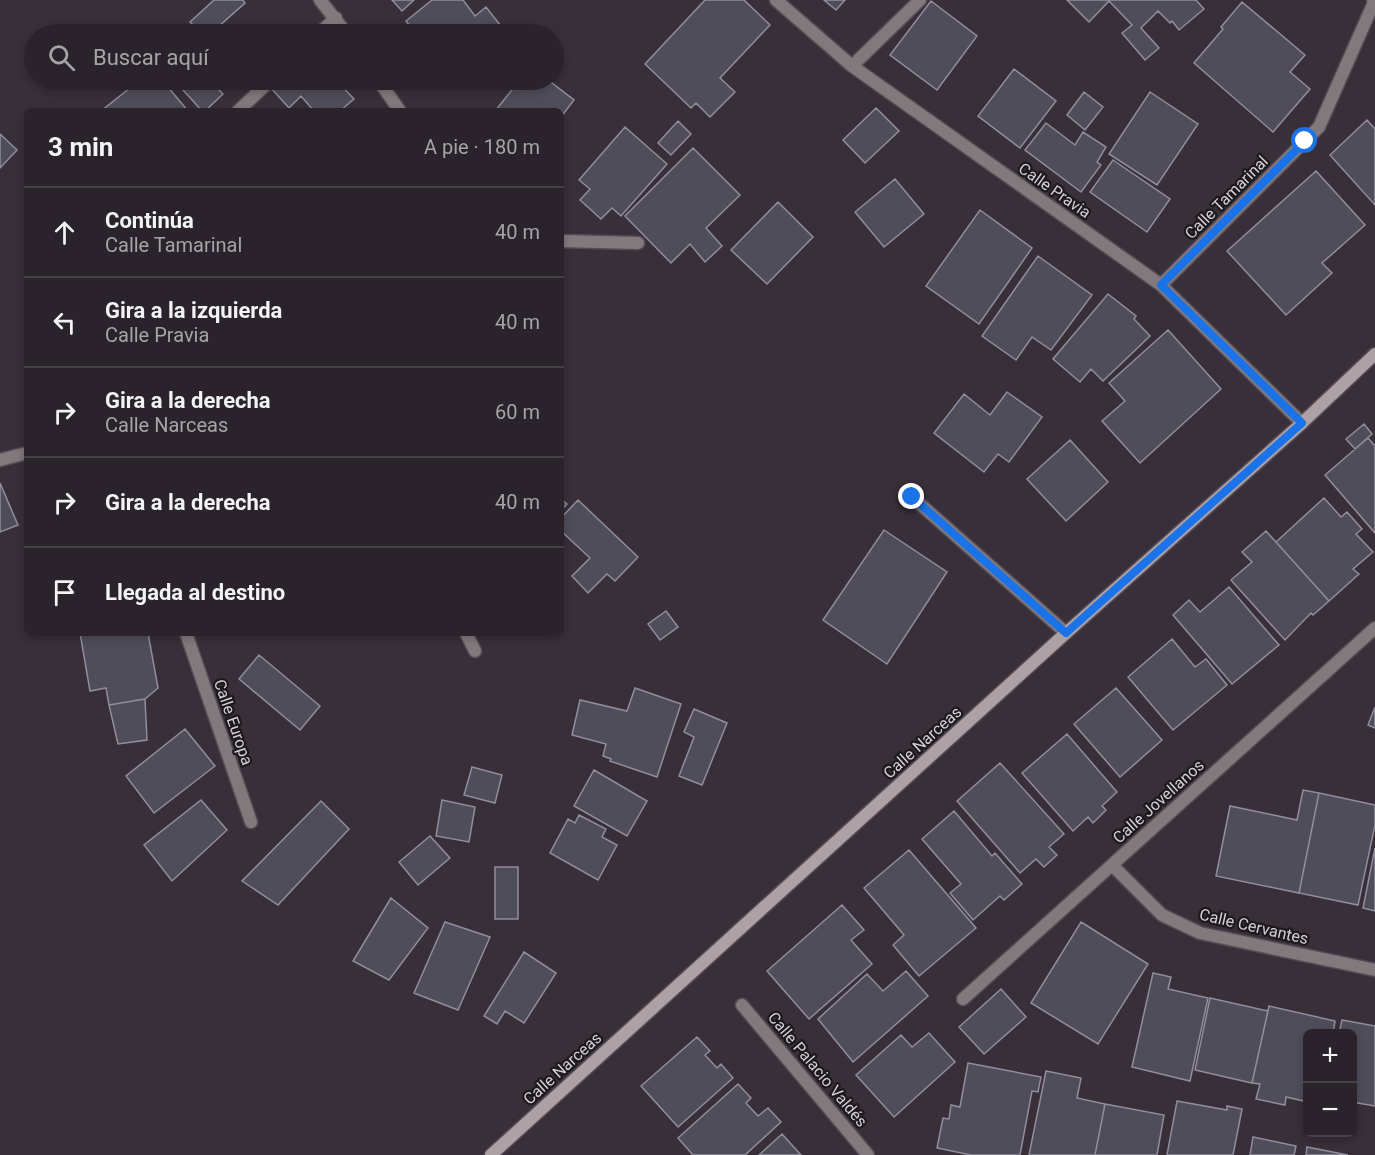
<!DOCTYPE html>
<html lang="es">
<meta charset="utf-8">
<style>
:root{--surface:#2a232b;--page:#322b33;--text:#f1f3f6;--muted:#a5a4a9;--line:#464047}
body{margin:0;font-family:Roboto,sans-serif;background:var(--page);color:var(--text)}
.controls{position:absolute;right:18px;bottom:18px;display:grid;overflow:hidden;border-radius:9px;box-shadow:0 3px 9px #0003}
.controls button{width:54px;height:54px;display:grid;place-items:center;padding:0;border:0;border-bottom:2px solid var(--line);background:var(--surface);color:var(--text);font:30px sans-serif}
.stop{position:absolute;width:18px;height:18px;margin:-14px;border:4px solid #1a73e8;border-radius:50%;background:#fff}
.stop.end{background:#1a73e8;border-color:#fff;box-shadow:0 2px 6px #0008}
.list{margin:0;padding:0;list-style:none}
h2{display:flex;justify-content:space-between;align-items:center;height:78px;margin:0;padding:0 24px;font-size:26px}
h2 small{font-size:20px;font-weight:400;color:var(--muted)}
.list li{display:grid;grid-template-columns:39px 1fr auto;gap:18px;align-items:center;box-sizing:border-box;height:90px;padding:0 24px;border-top:2px solid var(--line)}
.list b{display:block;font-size:22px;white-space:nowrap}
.list p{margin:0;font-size:20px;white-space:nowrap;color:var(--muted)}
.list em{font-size:20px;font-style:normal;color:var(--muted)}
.icon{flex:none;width:33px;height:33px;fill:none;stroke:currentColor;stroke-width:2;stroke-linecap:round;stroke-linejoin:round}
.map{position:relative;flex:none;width:1375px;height:1155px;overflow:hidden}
.search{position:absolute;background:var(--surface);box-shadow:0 3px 9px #0003;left:24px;top:24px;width:540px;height:66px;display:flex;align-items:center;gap:15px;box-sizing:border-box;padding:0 21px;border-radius:33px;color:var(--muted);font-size:22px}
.panel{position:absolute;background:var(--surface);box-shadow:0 3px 9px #0003;left:24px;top:108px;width:540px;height:528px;border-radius:9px}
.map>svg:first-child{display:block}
</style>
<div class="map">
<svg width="1375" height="1155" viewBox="0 0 1375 1155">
<rect width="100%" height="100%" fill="#382f39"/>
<path fill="#504d5a" stroke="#918d9c" stroke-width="1.5" d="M 214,0 L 243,0 L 245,3 L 210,34 L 202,34 L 190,22 Z
M 392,0 L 414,0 L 402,11 Z
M 432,0 L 463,0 L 475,16 L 486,7 L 505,31 L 501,34 L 416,34 L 406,21 Z
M 705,0 L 744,0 L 770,25 L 720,78 L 735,92 L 710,117 L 696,103 L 691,108 L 645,64 Z
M 824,0 L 845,0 L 836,10 Z
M 1067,0 L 1196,0 L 1204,9 L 1179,30 L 1172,21 L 1170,23 L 1158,11 L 1141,28 L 1159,48 L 1145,60 L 1122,33 L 1132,25 L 1109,1 L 1089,22 Z
M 931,1 L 977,36 L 937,90 L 890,55 Z
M 1242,2 L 1305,55 L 1290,72 L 1310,89 L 1273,132 L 1194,63 L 1223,29 L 1221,27 Z
M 1014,69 L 1056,101 L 1020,148 L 978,116 Z
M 140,80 L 162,80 L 188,111 L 101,111 Z
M 174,80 L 209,80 L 223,94 L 205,111 L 202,111 Z
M 281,80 L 336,80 L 354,99 L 340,111 L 314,111 L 301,96 L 289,108 L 271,88 Z
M 520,80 L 548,80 L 574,100 L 561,117 L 561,111 L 495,111 Z
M 1084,92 L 1103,107 L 1085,130 L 1067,115 Z
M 1150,92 L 1198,124 L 1157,185 L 1109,154 Z
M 876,108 L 899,131 L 865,163 L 843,140 Z
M 1367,120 L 1375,129 L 1375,205 L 1330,155 Z
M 678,121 L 691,134 L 671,155 L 658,143 Z
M 1046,123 L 1075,145 L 1083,132 L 1106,147 L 1097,162 L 1101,165 L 1081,192 L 1025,150 Z
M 625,127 L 667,164 L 621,216 L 612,208 L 601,219 L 580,200 L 590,189 L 579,180 Z
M 0,134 L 17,150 L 0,168 Z
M 693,148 L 740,195 L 706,228 L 722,246 L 705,262 L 690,244 L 671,263 L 625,216 Z
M 1113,160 L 1170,199 L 1147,232 L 1090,192 Z
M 1316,171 L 1365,225 L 1322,263 L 1332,273 L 1286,315 L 1227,251 Z
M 895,179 L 924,214 L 884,247 L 855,212 Z
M 778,202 L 813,237 L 767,284 L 731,250 Z
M 980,210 L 1032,248 L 979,324 L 926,286 Z
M 1038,256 L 1092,295 L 1051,350 L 1032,337 L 1016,360 L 982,336 Z
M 1108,294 L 1136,316 L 1134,319 L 1150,336 L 1103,381 L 1091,369 L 1080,382 L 1053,359 Z
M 1168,330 L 1221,389 L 1140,463 L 1102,421 L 1125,401 L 1109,383 Z
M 1007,392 L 1042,417 L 1009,462 L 998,454 L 984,472 L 934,433 L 964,394 L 990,415 Z
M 1364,424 L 1372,434 L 1355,449 L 1346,439 Z
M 1368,438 L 1375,446 L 1375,533 L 1325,475 Z
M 1070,440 L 1108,482 L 1066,521 L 1027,479 Z
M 0,483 L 18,525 L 0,532 Z
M 1324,498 L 1341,517 L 1347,512 L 1362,529 L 1356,534 L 1373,552 L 1353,569 L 1359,574 L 1329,601 L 1276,542 Z
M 561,499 L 567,504 L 561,510 Z
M 578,500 L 638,557 L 615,581 L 607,574 L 588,593 L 572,576 L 590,558 L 561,531 L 561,518 Z
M 884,530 L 947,572 L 887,664 L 823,620 Z
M 1266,531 L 1329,601 L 1313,615 L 1311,613 L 1285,640 L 1231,580 L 1252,562 L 1242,552 Z
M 1229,587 L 1279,645 L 1232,684 L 1173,615 L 1189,600 L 1200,612 Z
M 666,611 L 678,627 L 660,640 L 648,624 Z
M 80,633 L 148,633 L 158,688 L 145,699 L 109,705 L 106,688 L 90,691 Z
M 1172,639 L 1195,667 L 1206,659 L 1227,685 L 1173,730 L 1128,677 Z
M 259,655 L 320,706 L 300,730 L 239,679 Z
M 635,688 L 681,704 L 657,777 L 610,761 L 611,759 L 603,756 L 606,744 L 572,735 L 580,700 L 627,711 Z
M 1116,688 L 1162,740 L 1120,777 L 1074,724 Z
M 145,699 L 147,740 L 118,744 L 109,705 Z
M 1375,707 L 1375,728 L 1368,725 Z
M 694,709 L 727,723 L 702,785 L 679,776 L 694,737 L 684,732 Z
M 185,729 L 215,766 L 154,813 L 126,776 Z
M 1067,734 L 1117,792 L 1102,806 L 1106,810 L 1093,823 L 1088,817 L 1073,831 L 1022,773 Z
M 1000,763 L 1064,834 L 1049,847 L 1057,855 L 1044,867 L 1036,859 L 1020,873 L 957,801 Z
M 472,767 L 502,775 L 495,803 L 464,795 Z
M 594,770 L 647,801 L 627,836 L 574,806 Z
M 1303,790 L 1319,793 L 1299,893 L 1216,876 L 1230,806 L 1297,820 Z
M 1319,793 L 1375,805 L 1375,825 L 1358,905 L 1299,893 Z
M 201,800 L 227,830 L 172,881 L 144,845 Z
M 442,800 L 475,807 L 469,842 L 436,836 Z
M 321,801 L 349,829 L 278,905 L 242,881 Z
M 954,811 L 992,856 L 995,853 L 1022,884 L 1004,900 L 1000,896 L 973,920 L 950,893 L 961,884 L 922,839 Z
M 579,815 L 606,829 L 602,837 L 617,845 L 598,880 L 550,853 L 568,819 L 575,823 Z
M 430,836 L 450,858 L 418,885 L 399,862 Z
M 1375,848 L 1375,911 L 1363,908 Z
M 909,850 L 976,928 L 919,976 L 893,945 L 904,935 L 864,888 Z
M 495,867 L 518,867 L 518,919 L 495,919 Z
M 391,898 L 428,928 L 389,980 L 353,961 Z
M 842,905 L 864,930 L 851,940 L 872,964 L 809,1019 L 767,971 Z
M 445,922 L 490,937 L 458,1010 L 414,993 Z
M 1081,922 L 1148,964 L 1098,1044 L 1031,1003 Z
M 524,952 L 556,973 L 524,1023 L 505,1011 L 497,1024 L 484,1016 Z
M 906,971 L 928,996 L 853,1062 L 818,1019 L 867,974 L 883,991 Z
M 1153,973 L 1171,977 L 1168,989 L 1208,998 L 1190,1081 L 1132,1067 Z
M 1001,989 L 1026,1017 L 984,1054 L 959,1027 Z
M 1210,998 L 1268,1011 L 1252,1083 L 1195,1070 Z
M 1269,1006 L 1335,1021 L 1333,1034 L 1308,1034 L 1308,1102 L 1286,1097 L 1285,1105 L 1256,1099 L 1260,1084 L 1252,1083 Z
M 1342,1020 L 1375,1026 L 1375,1106 L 1352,1102 L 1352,1034 L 1339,1034 Z
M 929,1033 L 955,1062 L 894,1117 L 856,1075 L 901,1035 L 912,1047 Z
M 697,1037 L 710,1051 L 705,1055 L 717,1068 L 721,1064 L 733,1078 L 678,1127 L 641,1086 Z
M 968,1063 L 1041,1077 L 1038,1092 L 1032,1091 L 1020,1155 L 971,1155 L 937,1148 L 943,1118 L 949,1119 L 951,1105 L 960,1107 Z
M 1046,1071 L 1081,1078 L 1077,1098 L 1105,1104 L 1095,1155 L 1029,1155 Z
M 738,1084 L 751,1098 L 746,1103 L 758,1116 L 768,1108 L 781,1122 L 745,1155 L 693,1155 L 678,1138 Z
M 1177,1101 L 1227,1110 L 1227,1106 L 1242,1109 L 1233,1155 L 1167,1155 Z
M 1105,1104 L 1164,1115 L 1157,1155 L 1095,1155 Z
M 782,1134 L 801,1155 L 759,1155 Z
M 1253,1137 L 1296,1146 L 1294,1155 L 1250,1155 Z
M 1307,1147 L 1348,1155 L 1306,1155 Z"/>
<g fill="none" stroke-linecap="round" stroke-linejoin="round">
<defs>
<path id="street" d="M 320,0 L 347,34
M 776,0 L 852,66 L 1161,285 L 1302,423
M 318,34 L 336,18
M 852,66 L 920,0
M 378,80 L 400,111
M 238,111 L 271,80
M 561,241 L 638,243
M 1161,285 L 1319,127 L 1375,0 L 1373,0
M 0,460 L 27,453
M 912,497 L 1066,633
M 186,633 L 251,822
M 466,633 L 475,651
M 1112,865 L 1162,915 L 1200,933 L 1375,970
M 963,999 L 1375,628
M 742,1005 L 868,1155"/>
<path id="secondary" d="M 491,1155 L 1066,633 L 1302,423 L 1375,354"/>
</defs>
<use href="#street" stroke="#544c55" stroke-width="15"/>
<use href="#secondary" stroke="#544c55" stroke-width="15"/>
<use href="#street" stroke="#81797c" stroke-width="12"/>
<use href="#secondary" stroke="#ada1a6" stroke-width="12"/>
</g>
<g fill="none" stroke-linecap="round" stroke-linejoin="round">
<path stroke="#1a73e8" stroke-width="8" d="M 912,497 L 1066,633 L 1302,423 L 1161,285 L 1305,141"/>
</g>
<g text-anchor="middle" stroke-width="4.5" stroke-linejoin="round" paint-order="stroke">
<g font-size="16" fill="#d6cfd6" stroke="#1d191d">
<text transform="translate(1055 190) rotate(35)" y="6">Calle Pravia</text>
<text transform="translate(1226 197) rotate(-45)" y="6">Calle Tamarinal</text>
<text transform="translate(234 722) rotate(71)" y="6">Calle Europa</text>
<text transform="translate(922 742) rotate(-42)" y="6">Calle Narceas</text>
<text transform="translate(1158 801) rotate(-42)" y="6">Calle Jovellanos</text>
<text transform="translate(1254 926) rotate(13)" y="6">Calle Cervantes</text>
<text transform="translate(562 1068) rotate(-42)" y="6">Calle Narceas</text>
<text transform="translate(818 1069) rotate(50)" y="6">Calle Palacio Valdés</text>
</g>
</g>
</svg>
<div class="controls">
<button>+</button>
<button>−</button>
</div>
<div class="stop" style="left:1305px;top:141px"></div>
<div class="stop end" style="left:912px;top:497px"></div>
<div class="search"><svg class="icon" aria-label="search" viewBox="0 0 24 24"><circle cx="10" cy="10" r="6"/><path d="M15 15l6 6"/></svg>Buscar aquí</div>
<section class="panel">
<h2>3 min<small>A pie · 180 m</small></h2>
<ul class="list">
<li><svg class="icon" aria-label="ahead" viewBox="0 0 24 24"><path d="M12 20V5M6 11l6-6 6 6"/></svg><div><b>Continúa</b><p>Calle Tamarinal</p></div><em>40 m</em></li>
<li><svg class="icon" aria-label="left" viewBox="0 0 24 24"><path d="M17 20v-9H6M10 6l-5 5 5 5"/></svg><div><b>Gira a la izquierda</b><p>Calle Pravia</p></div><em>40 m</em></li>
<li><svg class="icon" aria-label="right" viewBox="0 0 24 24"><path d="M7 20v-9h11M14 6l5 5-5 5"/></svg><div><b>Gira a la derecha</b><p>Calle Narceas</p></div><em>60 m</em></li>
<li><svg class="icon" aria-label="right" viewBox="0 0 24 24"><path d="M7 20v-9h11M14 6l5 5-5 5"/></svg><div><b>Gira a la derecha</b></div><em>40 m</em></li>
<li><svg class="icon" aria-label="arrive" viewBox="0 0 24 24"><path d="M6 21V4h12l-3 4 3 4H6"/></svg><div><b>Llegada al destino</b></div></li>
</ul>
</section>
</div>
